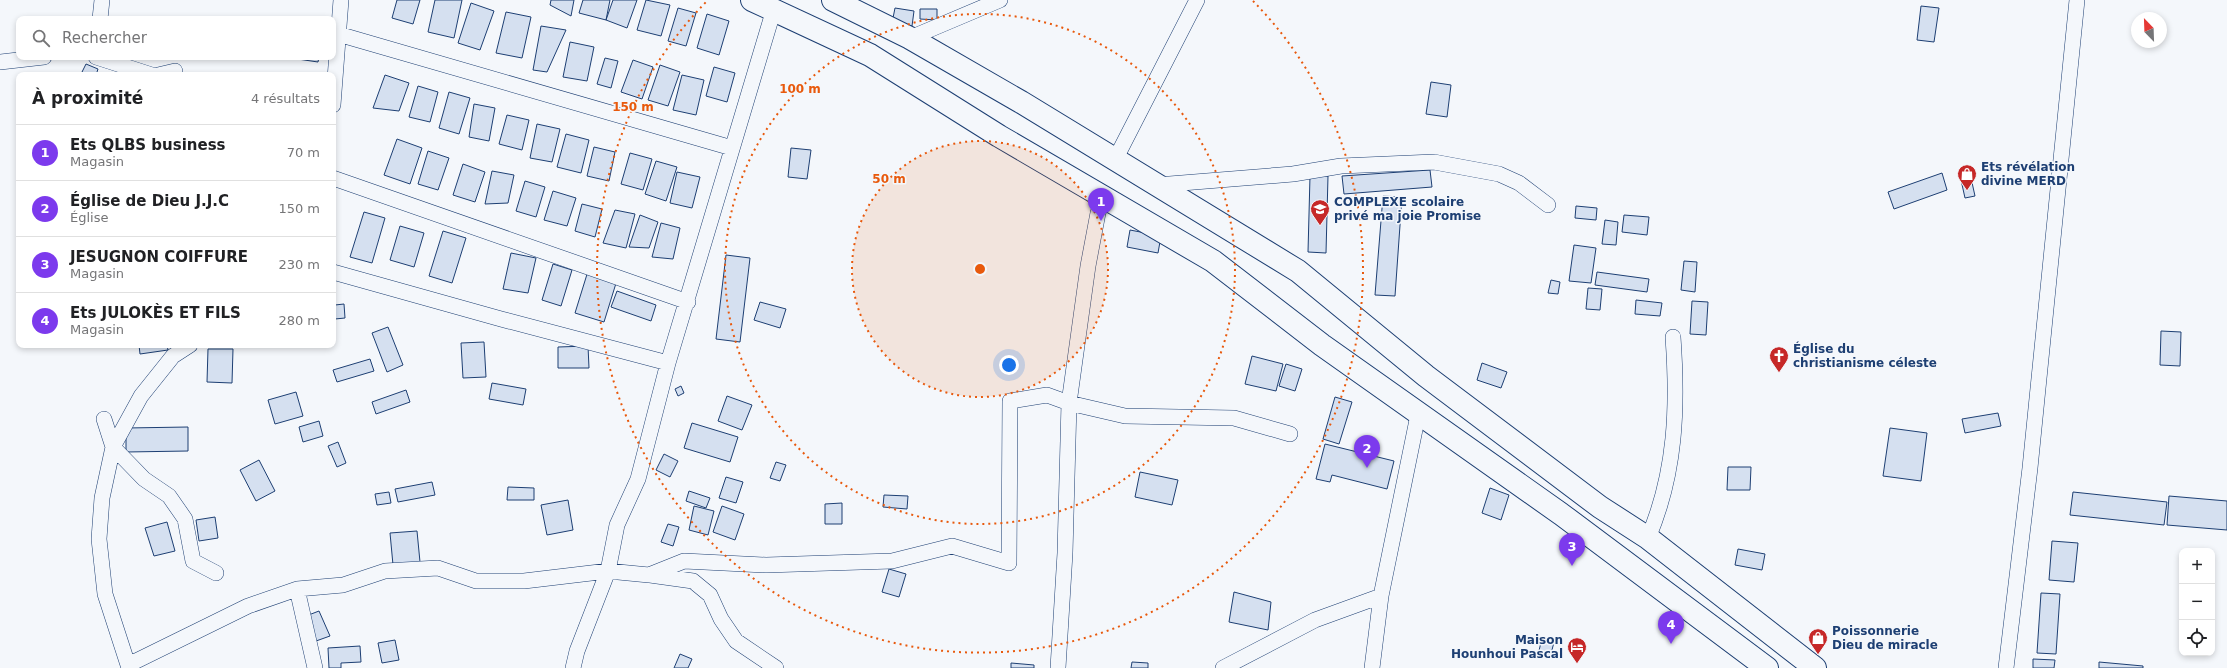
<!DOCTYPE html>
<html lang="fr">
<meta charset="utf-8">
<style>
:root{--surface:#fff;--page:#f2f2f2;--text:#202124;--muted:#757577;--line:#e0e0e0;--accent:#7c3aed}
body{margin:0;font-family:"DejaVu Sans",sans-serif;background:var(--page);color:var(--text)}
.controls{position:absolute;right:12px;bottom:12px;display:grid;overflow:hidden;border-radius:8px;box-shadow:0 2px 6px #0003}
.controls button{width:36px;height:36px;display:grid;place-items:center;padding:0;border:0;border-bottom:1px solid var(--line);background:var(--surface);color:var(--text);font:20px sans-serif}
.compass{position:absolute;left:2131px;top:12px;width:36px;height:36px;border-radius:50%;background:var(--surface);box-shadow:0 2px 6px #0003;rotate:337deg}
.you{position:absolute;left:1009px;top:365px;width:14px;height:14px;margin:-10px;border:3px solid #fff;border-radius:50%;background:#1a73e8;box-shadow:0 0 0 6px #1a73e833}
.badge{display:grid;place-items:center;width:26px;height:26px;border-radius:50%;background:var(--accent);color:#fff;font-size:13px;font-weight:700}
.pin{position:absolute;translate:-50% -33px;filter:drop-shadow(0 1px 2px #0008)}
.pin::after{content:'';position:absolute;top:21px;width:14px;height:12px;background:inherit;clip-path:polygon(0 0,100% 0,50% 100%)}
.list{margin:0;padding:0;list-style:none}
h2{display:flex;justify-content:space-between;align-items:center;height:52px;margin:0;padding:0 16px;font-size:17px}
h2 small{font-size:13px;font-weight:400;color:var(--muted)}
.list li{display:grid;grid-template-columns:26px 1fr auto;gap:12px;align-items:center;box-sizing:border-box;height:56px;padding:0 16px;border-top:1px solid var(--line)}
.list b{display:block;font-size:15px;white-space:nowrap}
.list p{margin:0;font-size:13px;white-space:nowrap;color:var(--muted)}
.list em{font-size:13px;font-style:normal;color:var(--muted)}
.icon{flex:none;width:22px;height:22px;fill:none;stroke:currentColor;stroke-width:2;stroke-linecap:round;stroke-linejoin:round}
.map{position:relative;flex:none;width:2227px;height:668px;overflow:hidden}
.search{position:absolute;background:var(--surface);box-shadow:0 2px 6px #0003;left:16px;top:16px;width:320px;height:44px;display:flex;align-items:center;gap:10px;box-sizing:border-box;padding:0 14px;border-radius:8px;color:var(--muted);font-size:15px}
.panel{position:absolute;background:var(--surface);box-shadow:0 2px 6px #0003;left:16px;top:72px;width:320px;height:276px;border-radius:8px}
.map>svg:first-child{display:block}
</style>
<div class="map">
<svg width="2227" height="668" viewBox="0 0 2227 668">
<rect width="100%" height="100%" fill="#f4f7fb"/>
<path fill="#d5e0f0" stroke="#1d3f73" d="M 397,0 L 420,0 L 413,24 L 392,18 Z
M 435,0 L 462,0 L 454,38 L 428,32 Z
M 551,0 L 574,0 L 571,16 L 550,5 Z
M 583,0 L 610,0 L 606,20 L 579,13 Z
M 613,0 L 637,0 L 627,28 L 606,20 Z
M 646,0 L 670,5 L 661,36 L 637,30 Z
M 471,3 L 494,11 L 480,50 L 458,43 Z
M 1921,6 L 1939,8 L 1934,42 L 1917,40 Z
M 678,8 L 696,13 L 686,46 L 668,41 Z
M 895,8 L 914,11 L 912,26 L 892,23 Z
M 920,9 L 937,9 L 937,20 L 920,19 Z
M 506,12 L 531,17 L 522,58 L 496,53 Z
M 707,14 L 729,21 L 719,55 L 697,48 Z
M 541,26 L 566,30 L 547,72 L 533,70 Z
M 570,42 L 594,47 L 587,81 L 563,77 Z
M 284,57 L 319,57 L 318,62 Z
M 605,58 L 618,61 L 611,88 L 597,84 Z
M 633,60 L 653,67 L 642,99 L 621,92 Z
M 86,64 L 98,69 L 96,75 L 89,75 L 82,72 Z
M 660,65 L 680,72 L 668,106 L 648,100 Z
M 714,67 L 735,73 L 727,102 L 706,96 Z
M 385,75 L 409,83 L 399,111 L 373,108 Z
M 682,75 L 704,80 L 696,115 L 673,110 Z
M 1431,82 L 1451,85 L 1447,117 L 1426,114 Z
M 418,86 L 438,92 L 430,122 L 409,117 Z
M 449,92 L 470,98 L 459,134 L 439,128 Z
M 474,104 L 495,108 L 489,141 L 469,137 Z
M 507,115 L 529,120 L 522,150 L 499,144 Z
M 537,124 L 560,129 L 552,162 L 530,158 Z
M 566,134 L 589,140 L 581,173 L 557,167 Z
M 397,139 L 422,148 L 410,184 L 384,175 Z
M 594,147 L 615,152 L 609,181 L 587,176 Z
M 791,148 L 811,150 L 807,179 L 788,177 Z
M 428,151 L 449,158 L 438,190 L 418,184 Z
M 630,153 L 652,159 L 643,190 L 621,184 Z
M 656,161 L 677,167 L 666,201 L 645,194 Z
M 463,164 L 485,172 L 475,202 L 453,195 Z
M 1430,170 L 1432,187 L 1344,194 L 1342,176 Z
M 492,171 L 514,175 L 508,203 L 485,204 Z
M 677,172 L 700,177 L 692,208 L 670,203 Z
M 1942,173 L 1947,190 L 1894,209 L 1888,192 Z
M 1310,176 L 1328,176 L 1326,253 L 1308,252 Z
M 1971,178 L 1975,196 L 1965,198 L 1961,180 Z
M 525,181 L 545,187 L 536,217 L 516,211 Z
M 553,191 L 576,198 L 567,226 L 544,220 Z
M 1383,196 L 1402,197 L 1395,296 L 1375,295 Z
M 582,204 L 602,209 L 595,237 L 575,231 Z
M 1576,206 L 1597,208 L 1596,220 L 1575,218 Z
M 615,210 L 635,214 L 626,248 L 603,243 Z
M 364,212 L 385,218 L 372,263 L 350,257 Z
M 640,215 L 658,222 L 649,248 L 629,247 Z
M 1624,215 L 1649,217 L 1647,235 L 1622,232 Z
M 1605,220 L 1618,222 L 1616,245 L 1602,244 Z
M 661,223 L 680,228 L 673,259 L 652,257 Z
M 400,226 L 424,233 L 414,267 L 390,260 Z
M 1130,230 L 1161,236 L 1158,253 L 1127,247 Z
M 443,231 L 466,238 L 452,283 L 429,276 Z
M 1574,245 L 1596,248 L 1591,283 L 1569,281 Z
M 511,253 L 536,258 L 528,293 L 503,289 Z
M 726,255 L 750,258 L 740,342 L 716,339 Z
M 1684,261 L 1697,262 L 1695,292 L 1681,290 Z
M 553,264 L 572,270 L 561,306 L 542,300 Z
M 588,271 L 617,280 L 604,322 L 575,313 Z
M 1597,272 L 1649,279 L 1647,292 L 1595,285 Z
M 1551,280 L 1560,282 L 1558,294 L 1548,293 Z
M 1588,288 L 1602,289 L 1600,310 L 1586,309 Z
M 617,291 L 656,305 L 651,321 L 611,307 Z
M 1636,300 L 1662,303 L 1660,316 L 1635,314 Z
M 1692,301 L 1708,302 L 1706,335 L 1690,334 Z
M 760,302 L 786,309 L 780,328 L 754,320 Z
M 344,304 L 345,318 L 335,319 L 335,305 Z
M 388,327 L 403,365 L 387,372 L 372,333 Z
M 2161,331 L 2181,332 L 2180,366 L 2160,365 Z
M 484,342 L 486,377 L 463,378 L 461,343 Z
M 139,345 L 167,345 L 168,350 L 140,354 Z
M 588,346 L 589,368 L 558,368 L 558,347 Z
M 208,349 L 233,349 L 232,383 L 207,382 Z
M 1252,356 L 1283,364 L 1276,391 L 1245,384 Z
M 370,359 L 374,371 L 337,382 L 333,370 Z
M 1482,363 L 1507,372 L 1501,388 L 1477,380 Z
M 1286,364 L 1302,369 L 1295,391 L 1279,386 Z
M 492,383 L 526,389 L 523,405 L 489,399 Z
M 681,386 L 684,393 L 678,396 L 675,389 Z
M 406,390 L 410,402 L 376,414 L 372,402 Z
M 296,392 L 303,416 L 275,424 L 268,400 Z
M 727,396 L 752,405 L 742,430 L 718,421 Z
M 1335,397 L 1352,402 L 1339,444 L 1323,439 Z
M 1998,413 L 2001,426 L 1965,433 L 1962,419 Z
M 319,421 L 323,436 L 303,442 L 299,427 Z
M 692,423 L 738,437 L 730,462 L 684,448 Z
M 188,427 L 188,451 L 126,452 L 126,428 Z
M 1890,428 L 1927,433 L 1921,481 L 1883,476 Z
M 338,442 L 346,463 L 337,467 L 328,446 Z
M 1325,444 L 1394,461 L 1387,489 L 1332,475 L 1330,482 L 1316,479 Z
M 664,454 L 678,461 L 670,477 L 656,470 Z
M 259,460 L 275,491 L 256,501 L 240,470 Z
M 776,462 L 786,465 L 780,481 L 770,478 Z
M 1728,467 L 1751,467 L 1750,490 L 1727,490 Z
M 1140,472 L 1178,480 L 1172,505 L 1135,497 Z
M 726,477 L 743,482 L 736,503 L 719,498 Z
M 432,482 L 435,495 L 398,502 L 395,489 Z
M 508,487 L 534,488 L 534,500 L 507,500 Z
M 1490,488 L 1509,495 L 1501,520 L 1482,513 Z
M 689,491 L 710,498 L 706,508 L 686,501 Z
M 389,492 L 391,503 L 377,505 L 375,494 Z
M 2073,492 L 2167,502 L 2164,525 L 2070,515 Z
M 884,495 L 908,496 L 907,509 L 883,507 Z
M 2169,496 L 2227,501 L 2227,530 L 2167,525 Z
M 568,500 L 573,530 L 547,535 L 541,505 Z
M 842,503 L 842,524 L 825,524 L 825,504 Z
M 694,506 L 714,511 L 708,535 L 689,530 Z
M 722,506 L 744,514 L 735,540 L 713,532 Z
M 215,517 L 218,538 L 199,541 L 196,520 Z
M 167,522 L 175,551 L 154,556 L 145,528 Z
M 668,524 L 679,527 L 673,546 L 661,542 Z
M 417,531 L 420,562 L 393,565 L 390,533 Z
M 2052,541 L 2078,543 L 2074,582 L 2049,580 Z
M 1738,549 L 1765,554 L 1762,570 L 1735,565 Z
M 889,569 L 906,574 L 899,597 L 882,592 Z
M 1234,592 L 1271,602 L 1268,630 L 1229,622 Z
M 2041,593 L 2060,594 L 2056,654 L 2037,653 Z
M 319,611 L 330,636 L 316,641 L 306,616 Z
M 1542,638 L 1554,642 L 1550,658 L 1538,655 Z
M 395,640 L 399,660 L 382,663 L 378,643 Z
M 360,646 L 361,662 L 341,663 L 341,668 L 329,668 L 328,648 Z
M 680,654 L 692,659 L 688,668 L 674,668 Z
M 2033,659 L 2055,660 L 2054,668 L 2033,668 Z
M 1132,662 L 1148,663 L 1148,668 L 1131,668 Z
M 2099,662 L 2143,666 L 2143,668 L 2099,668 Z
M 1011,663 L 1034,665 L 1034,668 L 1011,668 Z"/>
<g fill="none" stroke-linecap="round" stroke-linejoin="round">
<defs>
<path id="street" d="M 100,19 L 102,0
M 338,34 L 732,148
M 910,38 L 1000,0
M 96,57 L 152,75
M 0,62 L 44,57
M 158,75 L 175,71
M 333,105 L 341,0
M 1116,158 L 1197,0
M 333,178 L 688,302
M 1157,185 L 1293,174 L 1341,166 L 1434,162 L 1499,174 L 1519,183 L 1548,205
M 333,272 L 501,319 L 668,363
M 104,419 L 113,447 L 144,479 L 169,496 L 185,519 L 193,561 L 216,573
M 1648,538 C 1676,473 1678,407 1673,337
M 650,575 L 693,581 L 710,595 L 721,619 L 736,641 L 776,668
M 297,589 L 315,668
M 128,665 L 248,606 L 297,589 L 343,585 L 385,571 L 438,568 L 476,581 L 524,581 L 608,571 L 649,575 L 684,561 L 766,565 L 892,561 L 952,546 L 1009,563 L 1010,401 L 1047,395 L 1069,403 L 1125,416 L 1234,418 L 1290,434
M 129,668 L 105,594 L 99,539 L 102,498 L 113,447 L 141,396 L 173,356 L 190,345
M 573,668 L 577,651 L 608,571 L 617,525 L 638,479 L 668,363 L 774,9
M 1058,668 L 1065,553 L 1069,403 L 1088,266 L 1098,213 L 1103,198
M 1223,668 L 1315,620 L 1381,596
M 1372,668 L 1381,596 L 1418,415
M 2006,668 L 2030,468 L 2077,0"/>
<path id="primary" d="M 752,0 L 870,55 L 999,136 L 1213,261 L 1322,345 L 1561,514 L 1767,668
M 833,0 L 910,38 L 1021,102 L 1298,271 L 1426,376 L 1600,507 L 1648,538 L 1815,668"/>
</defs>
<use href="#street" stroke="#1d3f73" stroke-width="16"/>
<use href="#primary" stroke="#1d3f73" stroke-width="24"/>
<use href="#street" stroke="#f4f7fb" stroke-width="15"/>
<use href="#primary" stroke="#f4f7fb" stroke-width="22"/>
</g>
<circle cx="980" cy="269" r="128" fill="#e8590c" fill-opacity=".12"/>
<g fill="none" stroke="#e8590c" stroke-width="2" stroke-dasharray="2 4">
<circle cx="980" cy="269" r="128"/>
<circle cx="980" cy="269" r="255"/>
<path d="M1253 1A383 383 0 1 1 707 1"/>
</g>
<defs>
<symbol id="shop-pin" viewBox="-11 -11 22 30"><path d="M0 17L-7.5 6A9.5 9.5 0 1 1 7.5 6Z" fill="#c62828" stroke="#f4f7fb"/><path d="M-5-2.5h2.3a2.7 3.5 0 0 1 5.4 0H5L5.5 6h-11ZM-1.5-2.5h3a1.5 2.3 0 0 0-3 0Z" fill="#fff"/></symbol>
<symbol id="school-pin" viewBox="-11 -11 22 30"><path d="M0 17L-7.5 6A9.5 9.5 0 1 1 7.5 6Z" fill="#c62828" stroke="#f4f7fb"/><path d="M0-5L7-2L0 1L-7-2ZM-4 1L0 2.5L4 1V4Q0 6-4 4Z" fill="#fff"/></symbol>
<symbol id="church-pin" viewBox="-11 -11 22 30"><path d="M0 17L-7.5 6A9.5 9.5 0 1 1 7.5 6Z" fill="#c62828" stroke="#f4f7fb"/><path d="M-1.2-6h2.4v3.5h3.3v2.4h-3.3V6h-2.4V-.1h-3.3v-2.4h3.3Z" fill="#fff"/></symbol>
<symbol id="hotel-pin" viewBox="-11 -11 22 30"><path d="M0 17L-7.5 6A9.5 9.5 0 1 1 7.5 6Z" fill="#c62828" stroke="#f4f7fb"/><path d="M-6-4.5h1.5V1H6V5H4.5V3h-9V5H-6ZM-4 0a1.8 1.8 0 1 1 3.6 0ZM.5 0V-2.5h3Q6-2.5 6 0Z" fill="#fff"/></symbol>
</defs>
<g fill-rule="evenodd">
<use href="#shop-pin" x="1956" y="163" width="22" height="30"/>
<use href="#school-pin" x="1309" y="198" width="22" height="30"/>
<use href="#church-pin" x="1768" y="345" width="22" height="30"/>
<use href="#shop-pin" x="1807" y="627" width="22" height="30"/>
<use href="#hotel-pin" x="1566" y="636" width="22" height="30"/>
</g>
<g text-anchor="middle" stroke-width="3" stroke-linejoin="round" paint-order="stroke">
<g font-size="12" font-weight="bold" fill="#1d3f73" stroke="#f4f7fb" text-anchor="start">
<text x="1981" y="171">Ets révélation<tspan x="1981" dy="14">divine MERD</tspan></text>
<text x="1334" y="206">COMPLEXE scolaire<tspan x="1334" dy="14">privé ma joie Promise</tspan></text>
<text x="1793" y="353">Église du<tspan x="1793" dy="14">christianisme céleste</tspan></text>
<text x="1832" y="635">Poissonnerie<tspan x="1832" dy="14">Dieu de miracle</tspan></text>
<text x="1563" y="644" text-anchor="end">Maison<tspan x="1563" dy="14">Hounhoui Pascal</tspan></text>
</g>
</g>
<circle cx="980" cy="269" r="6" fill="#e8590c" stroke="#f4f7fb" stroke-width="2"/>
<g font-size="12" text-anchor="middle" font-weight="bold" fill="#e8590c" stroke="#f4f7fb" stroke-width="3" stroke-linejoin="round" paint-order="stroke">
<text x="800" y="93">100 m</text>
<text x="633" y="111">150 m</text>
<text x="889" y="183">50 m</text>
</g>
</svg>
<div class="controls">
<button>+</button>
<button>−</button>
<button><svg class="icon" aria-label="locate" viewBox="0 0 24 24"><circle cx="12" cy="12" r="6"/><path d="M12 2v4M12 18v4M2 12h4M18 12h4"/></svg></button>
</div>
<svg class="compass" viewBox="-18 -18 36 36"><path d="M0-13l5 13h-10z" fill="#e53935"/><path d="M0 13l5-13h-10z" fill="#757577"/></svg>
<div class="you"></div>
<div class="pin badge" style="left:1101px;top:221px">1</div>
<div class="pin badge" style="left:1367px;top:468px">2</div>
<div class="pin badge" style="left:1572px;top:566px">3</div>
<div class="pin badge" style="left:1671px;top:644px">4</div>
<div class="search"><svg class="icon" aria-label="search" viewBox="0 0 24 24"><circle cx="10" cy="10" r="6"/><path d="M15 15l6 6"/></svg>Rechercher</div>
<section class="panel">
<h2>À proximité<small>4 résultats</small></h2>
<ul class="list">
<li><span class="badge">1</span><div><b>Ets QLBS business</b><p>Magasin</p></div><em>70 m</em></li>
<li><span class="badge">2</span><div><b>Église de Dieu J.J.C</b><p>Église</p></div><em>150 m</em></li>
<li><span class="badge">3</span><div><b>JESUGNON COIFFURE</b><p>Magasin</p></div><em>230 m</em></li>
<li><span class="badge">4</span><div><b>Ets JULOKÈS ET FILS</b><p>Magasin</p></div><em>280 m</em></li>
</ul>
</section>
</div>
